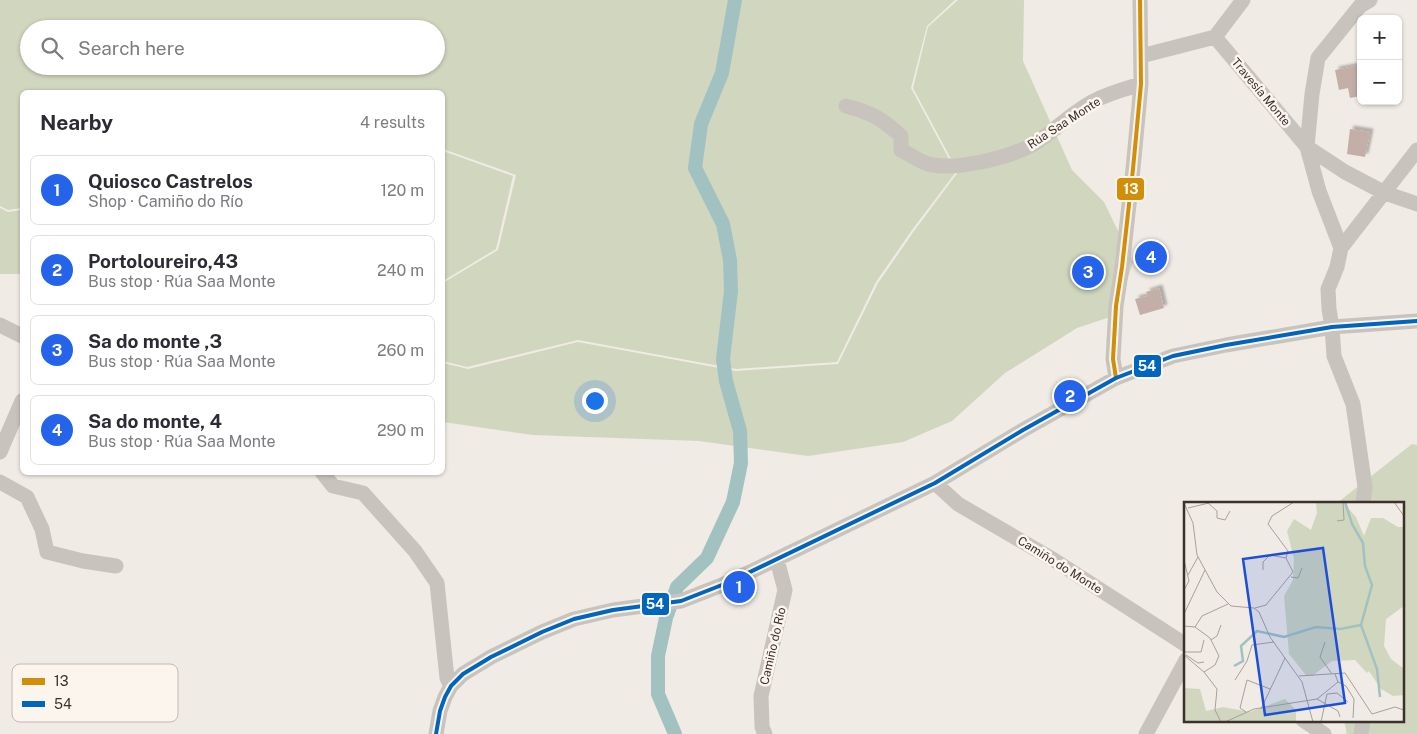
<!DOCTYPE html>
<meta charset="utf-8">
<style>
:root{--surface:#fff;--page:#f2f2f3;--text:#2b2b33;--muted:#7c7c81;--line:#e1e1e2;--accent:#2563eb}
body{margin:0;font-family:"Public Sans",sans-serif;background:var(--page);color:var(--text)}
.controls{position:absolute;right:15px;top:15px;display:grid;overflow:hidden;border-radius:8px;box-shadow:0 1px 4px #0004}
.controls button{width:45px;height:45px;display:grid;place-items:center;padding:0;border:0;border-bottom:1px solid var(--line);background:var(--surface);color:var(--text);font:25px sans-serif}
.you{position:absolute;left:594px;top:400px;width:18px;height:18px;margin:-12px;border:4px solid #fff;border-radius:50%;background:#1a73e8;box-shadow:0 0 0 8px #1a73e833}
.badge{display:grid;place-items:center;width:32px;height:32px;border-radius:50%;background:var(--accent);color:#fff;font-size:16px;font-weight:700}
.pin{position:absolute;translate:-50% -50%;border:2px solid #fff;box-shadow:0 1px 5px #0006}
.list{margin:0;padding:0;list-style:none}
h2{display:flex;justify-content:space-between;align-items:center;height:65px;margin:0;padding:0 20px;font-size:21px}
h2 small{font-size:16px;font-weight:400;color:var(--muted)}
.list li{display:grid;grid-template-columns:32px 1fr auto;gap:15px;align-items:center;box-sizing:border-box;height:70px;margin:0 10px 10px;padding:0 10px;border:1px solid var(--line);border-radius:8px}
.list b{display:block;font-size:19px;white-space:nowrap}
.list p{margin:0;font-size:16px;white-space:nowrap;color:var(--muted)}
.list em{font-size:16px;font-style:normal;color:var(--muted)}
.icon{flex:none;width:28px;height:28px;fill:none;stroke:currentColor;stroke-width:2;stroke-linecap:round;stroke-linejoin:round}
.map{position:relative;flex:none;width:1417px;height:734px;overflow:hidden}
.search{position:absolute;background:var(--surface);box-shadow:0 1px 4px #0004;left:20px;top:20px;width:425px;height:55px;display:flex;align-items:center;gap:12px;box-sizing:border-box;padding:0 18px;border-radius:28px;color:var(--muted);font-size:19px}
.panel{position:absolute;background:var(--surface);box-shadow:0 1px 4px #0004;left:20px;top:90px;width:425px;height:385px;border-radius:8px}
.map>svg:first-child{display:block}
</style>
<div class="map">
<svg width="1417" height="734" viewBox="0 0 1417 734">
<defs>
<filter id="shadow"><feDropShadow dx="3.5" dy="-3.5" stdDeviation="1" flood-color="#0004"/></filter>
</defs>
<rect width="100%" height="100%" fill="#f0ebe5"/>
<path fill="#d1d6bf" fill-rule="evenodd" d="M 0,0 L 955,0 L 927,26 L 911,88 L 956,172 L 912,230 L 876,282 L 837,362 L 736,369 L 578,340 L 467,367 L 443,361 L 443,283 L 498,250 L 516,175 L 443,149 L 442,92 L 22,92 L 22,208 L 8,210 L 0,206 ZM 29,29 L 436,29 L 436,66 L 29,66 Z
M 958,0 L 1024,0 L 1023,61 L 1072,170 L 1104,202 L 1133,262 L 1116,315 L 1077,328 L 1005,373 L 952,421 L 903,442 L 808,456 L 699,441 L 533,435 L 443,422 L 443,363 L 468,369 L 578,342 L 736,371 L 838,364 L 878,283 L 914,231 L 958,172 L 913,88 L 928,27 Z
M 443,151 L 513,176 L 496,249 L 443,281 Z
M 0,208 L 8,212 L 22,210 L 22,274 L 0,274 Z
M 1412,444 L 1417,445 L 1417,734 L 1347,734 L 1344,720 L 1403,720 L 1403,503 L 1337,503 Z"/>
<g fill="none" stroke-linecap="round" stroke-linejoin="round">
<path stroke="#a1c2c1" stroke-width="14" d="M 675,734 L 658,694 L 658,656 L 666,618 L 677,587 L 707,558 L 733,502 L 741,463 L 740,431 L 726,381 L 723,359 L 731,291 L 730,260 L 723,224 L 695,168 L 701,124 L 722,73 L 735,0"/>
</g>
<path fill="#c3afa7" filter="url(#shadow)" d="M 1361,65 L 1361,96 L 1350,98 L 1348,88 L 1339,90 L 1335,70 Z
M 1350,129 L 1370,132 L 1365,157 L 1347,154 Z
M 1159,288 L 1164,308 L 1140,315 L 1135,299 L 1148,296 L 1146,292 Z"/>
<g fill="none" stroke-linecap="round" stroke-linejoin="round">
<path stroke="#c9c3be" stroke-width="15" d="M 1370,0 L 1360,6 L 1318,58 L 1312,94 L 1307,147 L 1345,172 L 1385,193 L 1417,204
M 1215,37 L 1243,0
M 1141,56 L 1215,37 L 1307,147 L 1319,191 L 1341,248 L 1337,267 L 1328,289 L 1329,309 L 1332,327 L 1334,356 L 1353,404 L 1365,487 L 1363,503
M 846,106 C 872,113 881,118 901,136 L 901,150 C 909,154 919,161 928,164 C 955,171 1008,158 1032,145 C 1054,132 1072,112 1094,101 C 1109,93 1125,89 1141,84
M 1341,248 L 1417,150
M 0,325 L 22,336
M 1116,378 L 1113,359 L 1116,306 L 1122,267 L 1133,169 L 1141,84 L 1140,0
M 0,452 L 22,401
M 322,472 L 333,486 L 363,493 L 415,551 L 437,583 L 447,678 L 451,686
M 0,482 L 27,497 L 42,529 L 47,552 L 83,561 L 116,566
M 935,483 L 958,504 L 1054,560 L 1186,645
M 1303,720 L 1324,734
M 436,734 L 440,711 L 445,697 L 451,686 L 463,674 L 491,657 L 542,632 L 574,619 L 613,610 L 681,601 L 727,583 L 935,483 L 1023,430 L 1116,378 L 1173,356 L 1226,345 L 1332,327 L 1417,321
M 765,734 L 762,727 L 761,696 L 785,590 L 777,560
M 1146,734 L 1186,660
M 1361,734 L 1363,720"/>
<defs>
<path id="bus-1" d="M 1116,378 L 1113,359 L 1116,306 L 1122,267 L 1133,169 L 1141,84 L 1140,0"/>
<path id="bus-2" d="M 436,734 L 440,711 L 445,697 L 451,686 L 463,674 L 491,657 L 542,632 L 574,619 L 613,610 L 681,601 L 727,583 L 935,483 L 1023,430 L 1116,378 L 1173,356 L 1226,345 L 1332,327 L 1417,321"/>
</defs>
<use href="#bus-1" stroke="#fbf5ee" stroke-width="8"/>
<use href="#bus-2" stroke="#fbf5ee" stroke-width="8"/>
<use href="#bus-1" stroke="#d18e09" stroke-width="4"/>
<use href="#bus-2" stroke="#0065bd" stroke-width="4"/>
</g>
<g text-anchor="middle" stroke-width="5" stroke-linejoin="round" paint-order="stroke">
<g font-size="12" fill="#3b302b" stroke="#fbf5ee">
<text transform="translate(1261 92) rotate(50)" y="4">Travesía Monte</text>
<text transform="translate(1064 123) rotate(-33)" y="4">Rúa Saa Monte</text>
<text transform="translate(1060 565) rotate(32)" y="4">Camiño do Monte</text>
<text transform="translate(773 646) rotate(-77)" y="4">Camiño do Río</text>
</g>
</g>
<g transform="translate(1184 502)">
<rect width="220" height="220" fill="#f0ebe5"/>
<path d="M 132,0 L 159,0 L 172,15 L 180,34 L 187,16 L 199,16 L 214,25 L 220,25 L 220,104 L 202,117 L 200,144 L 207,157 L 220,167 L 220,193 L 209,194 L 197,187 L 185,169 L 183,171 L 171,158 L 148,159 L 128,174 L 122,173 L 105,152 L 100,94 L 109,78 L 110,57 L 103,29 L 110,17 L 127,28 L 133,11 ZM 0,186 L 16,187 L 22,209 L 39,205 L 66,210 L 101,197 L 112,208 L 112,220 L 0,220 Z" fill="#d1d6bf"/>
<path fill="none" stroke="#a1c2c1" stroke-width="2.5" d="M 161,0 L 168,22 L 179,41 L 181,64 L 188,83 L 177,123 L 193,167 L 196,195M 50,164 L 59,159 L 57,144 L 73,129 L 100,135 L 132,125 L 156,127 L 177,123"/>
<path fill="none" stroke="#a8a09b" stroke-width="1" d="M 210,0 L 220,14M 0,1 L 9,21 L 13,53 L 33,90 L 47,104 L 70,106 L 75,110 L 86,135 L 118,180 L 129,220M 24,1 L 33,9 L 33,16 L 41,18 L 46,9M 4,6 L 25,1M 153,19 L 160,18 L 159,0M 0,58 L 5,79 L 0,88M 79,68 L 79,60 L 86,53 L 102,56M 4,73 L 14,55M 107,75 L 114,76 L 118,66M 71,106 L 82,103 L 109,70 L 102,56 L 104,49 L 84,22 L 88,14 L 110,0M 0,112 L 21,68M 0,124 L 11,125 L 26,136 L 35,154 L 31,163 L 20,170 L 0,153M 11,125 L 18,114 L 44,102M 27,138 L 33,134 L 37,123M 141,140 L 136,155 L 148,172M 0,150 L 17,150 L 20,138M 2,153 L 14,161 L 20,160M 20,170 L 33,187 L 31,208 L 37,220M 115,174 L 161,171 L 188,212 L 211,205 L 220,208M 51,178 L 63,159 L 68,143 L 90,140M 154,180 L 162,184 L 170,197 L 169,216M 133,197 L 154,209 L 156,215M 77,207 L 101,156M 62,210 L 56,206 L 63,178 L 86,187M 41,220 L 70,207 L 133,197 L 154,180 L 151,172M 137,220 L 143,192 L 153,191 L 164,200"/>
<path fill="#1d4ed8" fill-opacity="0.15" stroke="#1d4ed8" stroke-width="2.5" d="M 139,46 L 161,201 L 81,213 L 59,57 Z"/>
<rect width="220" height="220" fill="none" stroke="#3b302b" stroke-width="2.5"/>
</g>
<rect x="12" y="664" width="166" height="58" rx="8" fill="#fbf5ee" stroke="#c1bab4" stroke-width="1"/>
<rect x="22" y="678" width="23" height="7" fill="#d18e09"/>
<rect x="22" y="701" width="23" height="6" fill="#0065bd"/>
<g font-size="14" fill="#3b302b">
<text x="54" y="686">13</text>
<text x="54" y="709">54</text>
</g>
<g stroke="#fbf5ee" stroke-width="2">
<rect x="1116" y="177" width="29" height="24" rx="5" fill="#d18e09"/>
<rect x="1133" y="354" width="29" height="24" rx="5" fill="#0065bd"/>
<rect x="641" y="592" width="29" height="24" rx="5" fill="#0065bd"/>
</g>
<g font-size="14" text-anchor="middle" font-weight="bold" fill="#fff">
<text x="1131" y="194">13</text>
<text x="1147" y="371">54</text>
<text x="655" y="609">54</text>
</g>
</svg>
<div class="controls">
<button>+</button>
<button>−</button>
</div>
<div class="you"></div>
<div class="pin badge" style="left:739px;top:587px">1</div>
<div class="pin badge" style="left:1070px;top:396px">2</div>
<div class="pin badge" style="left:1088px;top:272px">3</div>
<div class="pin badge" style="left:1151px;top:257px">4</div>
<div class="search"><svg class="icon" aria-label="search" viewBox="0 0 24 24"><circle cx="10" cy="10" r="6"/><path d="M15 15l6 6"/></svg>Search here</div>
<section class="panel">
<h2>Nearby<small>4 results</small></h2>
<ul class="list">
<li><span class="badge">1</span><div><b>Quiosco Castrelos</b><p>Shop · Camiño do Río</p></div><em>120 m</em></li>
<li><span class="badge">2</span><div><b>Portoloureiro,43</b><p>Bus stop · Rúa Saa Monte</p></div><em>240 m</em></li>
<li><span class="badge">3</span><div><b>Sa do monte ,3</b><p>Bus stop · Rúa Saa Monte</p></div><em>260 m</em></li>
<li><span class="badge">4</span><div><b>Sa do monte, 4</b><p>Bus stop · Rúa Saa Monte</p></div><em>290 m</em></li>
</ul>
</section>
</div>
